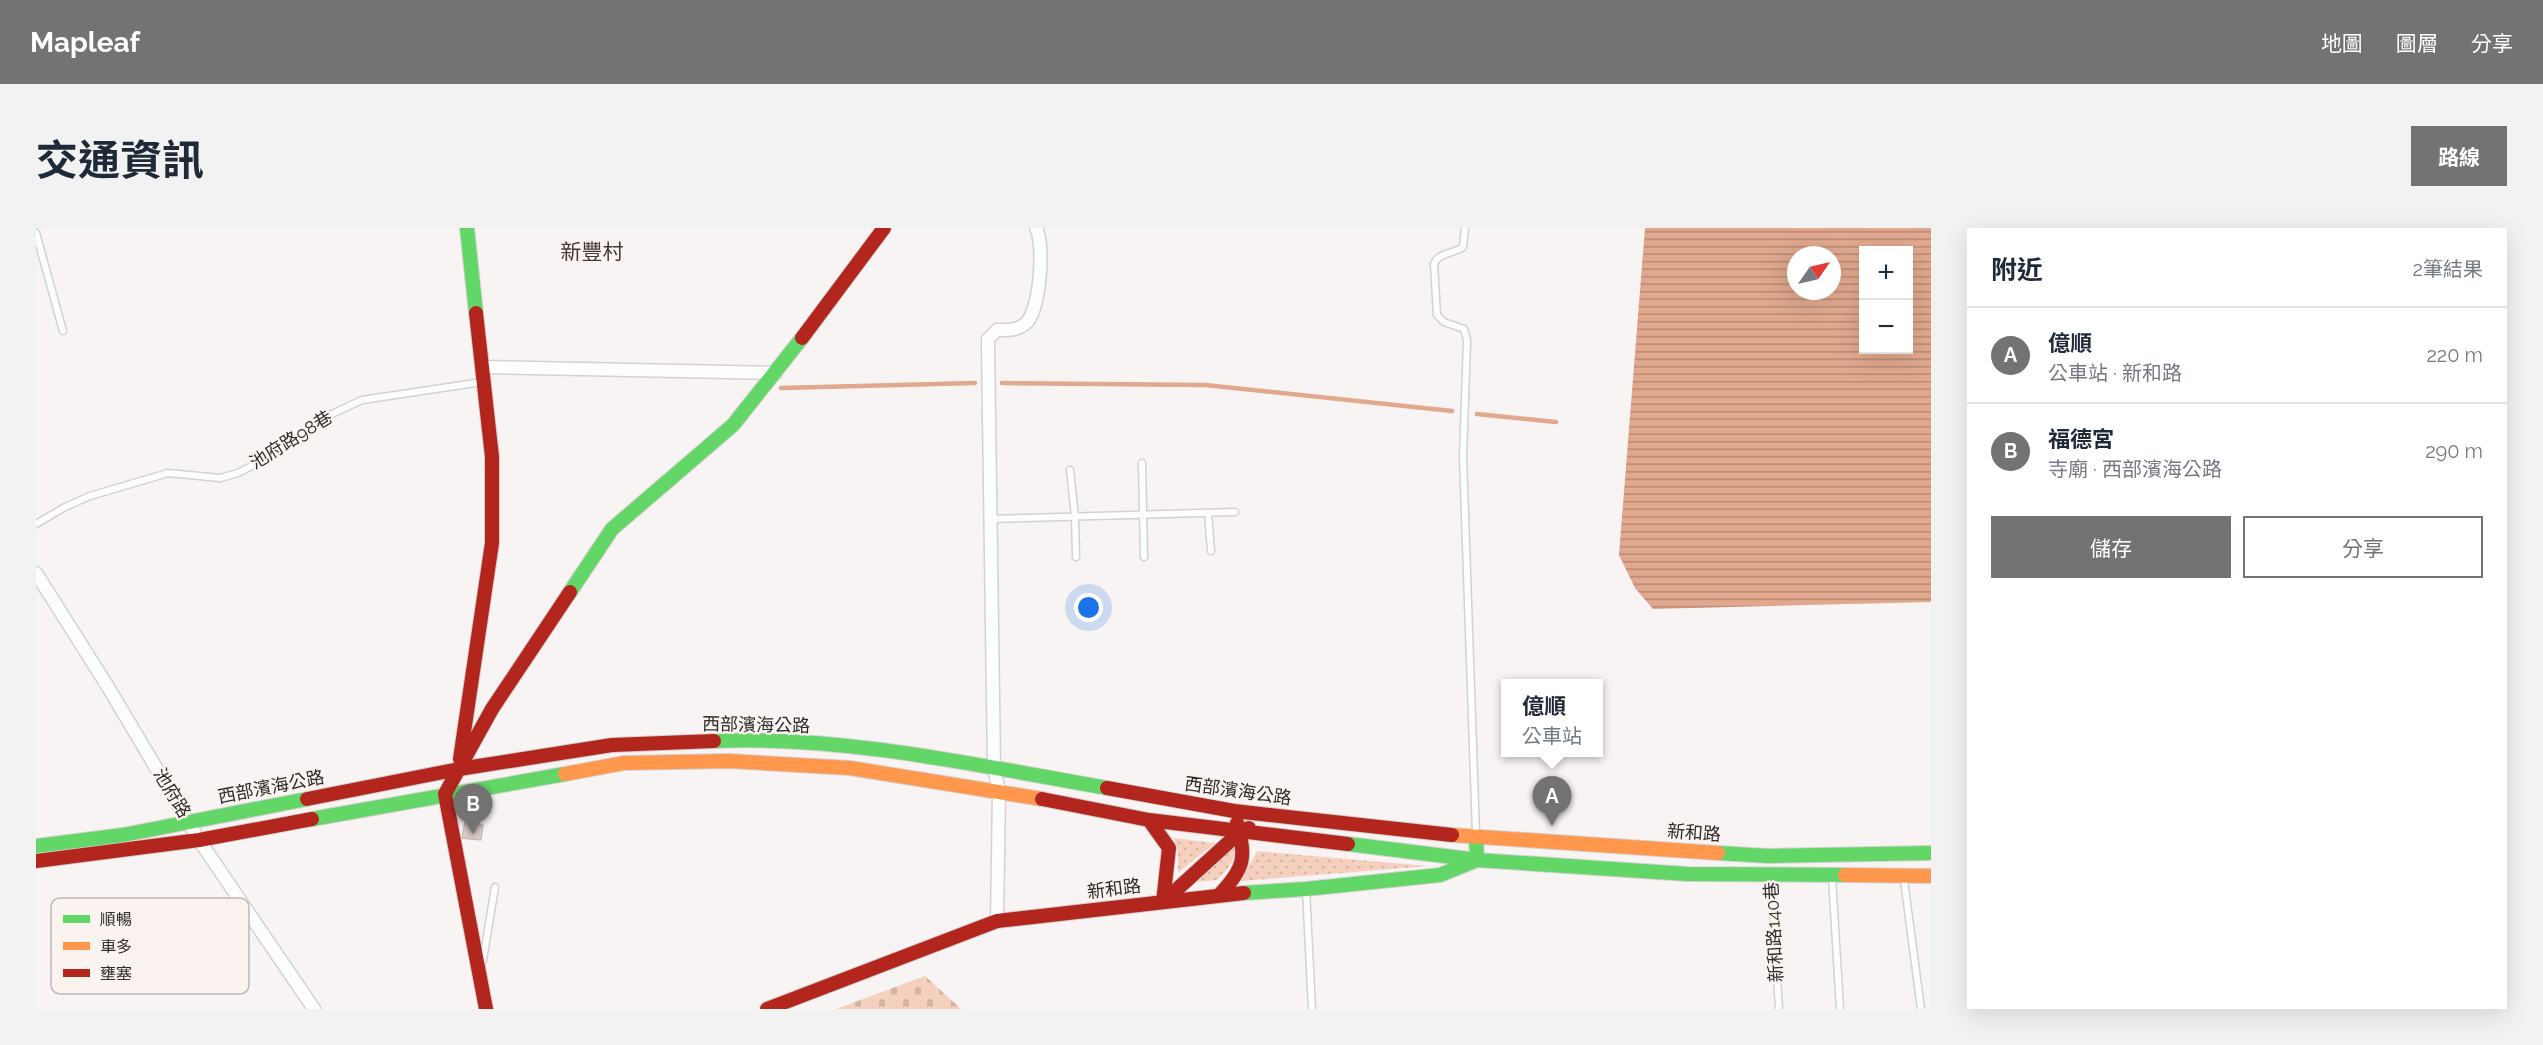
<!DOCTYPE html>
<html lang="zh-TW">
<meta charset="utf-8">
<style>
:root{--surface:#fff;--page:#f2f2f3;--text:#1f2937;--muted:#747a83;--line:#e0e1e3;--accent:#757371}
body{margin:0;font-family:Raleway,"Noto Sans TC",sans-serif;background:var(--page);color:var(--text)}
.controls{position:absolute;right:18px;top:18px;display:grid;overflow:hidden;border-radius:0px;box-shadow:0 6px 24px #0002}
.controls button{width:54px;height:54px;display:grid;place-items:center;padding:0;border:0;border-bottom:2px solid var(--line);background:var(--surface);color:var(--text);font:30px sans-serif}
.compass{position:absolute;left:1751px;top:18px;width:54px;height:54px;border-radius:50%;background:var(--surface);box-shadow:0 6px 24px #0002;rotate:56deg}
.you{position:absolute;left:1053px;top:380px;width:21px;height:21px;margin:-15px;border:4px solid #fff;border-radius:50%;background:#1a73e8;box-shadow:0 0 0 9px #1a73e833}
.badge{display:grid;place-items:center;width:39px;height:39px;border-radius:50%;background:var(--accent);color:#fff;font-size:20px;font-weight:700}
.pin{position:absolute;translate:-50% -50px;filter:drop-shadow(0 2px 3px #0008)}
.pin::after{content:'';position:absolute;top:32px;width:21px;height:18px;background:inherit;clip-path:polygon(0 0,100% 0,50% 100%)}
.popup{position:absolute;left:1465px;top:451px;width:102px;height:78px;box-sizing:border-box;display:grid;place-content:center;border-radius:0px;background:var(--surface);filter:drop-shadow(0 2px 4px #0005);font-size:20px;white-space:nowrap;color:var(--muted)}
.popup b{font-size:22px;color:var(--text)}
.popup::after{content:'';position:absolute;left:50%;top:100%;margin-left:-12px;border:12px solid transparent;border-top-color:var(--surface)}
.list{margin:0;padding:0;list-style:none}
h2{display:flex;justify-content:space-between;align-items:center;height:78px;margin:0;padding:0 24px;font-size:26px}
h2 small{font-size:20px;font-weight:400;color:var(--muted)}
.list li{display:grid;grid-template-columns:39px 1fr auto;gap:18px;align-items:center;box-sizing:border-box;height:96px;padding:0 24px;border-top:2px solid var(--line)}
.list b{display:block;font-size:22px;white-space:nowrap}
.list p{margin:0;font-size:20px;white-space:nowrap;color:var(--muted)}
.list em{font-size:20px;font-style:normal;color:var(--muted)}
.actions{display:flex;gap:12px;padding:18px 24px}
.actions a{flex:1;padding:14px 0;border:2px solid var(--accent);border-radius:0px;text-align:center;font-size:21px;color:var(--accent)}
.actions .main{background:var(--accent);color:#fff}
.map{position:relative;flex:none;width:1895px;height:781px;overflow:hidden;border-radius:0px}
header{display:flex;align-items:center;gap:36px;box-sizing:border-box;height:84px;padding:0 30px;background:var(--accent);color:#fff}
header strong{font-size:28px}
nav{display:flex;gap:33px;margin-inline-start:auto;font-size:21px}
.intro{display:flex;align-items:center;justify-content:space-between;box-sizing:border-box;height:144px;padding:0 36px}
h1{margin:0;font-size:42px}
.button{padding:15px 27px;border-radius:0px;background:var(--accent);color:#fff;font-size:21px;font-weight:700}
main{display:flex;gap:36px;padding:0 36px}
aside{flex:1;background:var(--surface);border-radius:0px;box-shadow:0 6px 24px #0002}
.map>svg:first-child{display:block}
</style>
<header>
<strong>Mapleaf</strong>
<nav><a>地圖</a><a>圖層</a><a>分享</a></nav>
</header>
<div class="intro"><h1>交通資訊</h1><a class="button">路線</a></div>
<main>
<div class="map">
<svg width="1895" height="781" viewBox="0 0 1895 781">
<defs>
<pattern id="grass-dots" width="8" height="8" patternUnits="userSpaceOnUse" patternTransform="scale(1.5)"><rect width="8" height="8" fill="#f6d0be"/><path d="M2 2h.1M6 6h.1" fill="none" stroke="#d3b3a3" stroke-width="1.8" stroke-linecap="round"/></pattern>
<pattern id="cemetery-stones" width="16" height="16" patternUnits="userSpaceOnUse" patternTransform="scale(1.5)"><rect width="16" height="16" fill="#f6d0be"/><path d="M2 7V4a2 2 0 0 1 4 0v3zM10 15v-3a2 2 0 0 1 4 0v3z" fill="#d3b3a3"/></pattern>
<pattern id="water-rules" width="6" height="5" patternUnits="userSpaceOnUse" patternTransform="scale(1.5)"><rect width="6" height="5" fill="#e1a88e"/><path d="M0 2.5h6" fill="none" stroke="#b78974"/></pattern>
</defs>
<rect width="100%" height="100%" fill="#f8f4f3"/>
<path fill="url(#grass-dots)" d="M 1138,610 L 1179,615 L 1142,645 L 1142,624 Z
M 1200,618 C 1199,633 1192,641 1181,652 L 1157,654 Z
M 1221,623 L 1392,638 L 1205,653 Z"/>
<path fill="url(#cemetery-stones)" d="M 889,748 L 925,781 L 800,781 Z"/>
<path fill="url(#water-rules)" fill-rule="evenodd" d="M 1609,0 L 1895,0 L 1895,374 L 1617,381 L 1599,360 L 1583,327 ZM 1828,22 L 1872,22 L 1872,122 L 1828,122 ZM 1760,27 L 1796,27 L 1796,63 L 1760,63 Z"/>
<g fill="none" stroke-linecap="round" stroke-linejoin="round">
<path stroke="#e1a88e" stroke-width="4.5" d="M 966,155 L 1169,157 L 1416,183
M 745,160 L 939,155
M 1441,186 L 1520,194"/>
</g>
<path fill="#dfcec6" stroke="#c3bfbe" stroke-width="1.5" d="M 429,594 L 447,597 L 445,612 L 426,610 Z"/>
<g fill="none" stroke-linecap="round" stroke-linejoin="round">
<defs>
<path id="lane" d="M 1429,0 L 1427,19 C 1417,26 1403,24 1398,36 L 1401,87 L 1408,94 L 1428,101 L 1431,112 L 1427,229 L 1440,606
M 0,5 L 27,103
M 1106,235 L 1108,329
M 1034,242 L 1039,289 L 1040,329
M 1172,285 L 1175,323
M 955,291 L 1199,284
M 0,296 L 29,279 L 54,268 L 132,245 L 184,250 L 202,245 L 237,227 L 296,186 L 326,172 L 446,154
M 1796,649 L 1804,781
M 1735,650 L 1743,781
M 1868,652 L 1885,781
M 1270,661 L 1276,781
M 447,732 L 459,659"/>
<path id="street" d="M 446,139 L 740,145
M 0,345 L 72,459 L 163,612 L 278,781
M 961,693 L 963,563 L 958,540 L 952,116 L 952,111 L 961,102 C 971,102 980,103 989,96 C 1004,85 1009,17 1000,0"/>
<path id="fast" d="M 431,0 L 440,85
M 534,364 L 576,301 L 697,197 L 766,110
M 678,513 C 806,507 945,538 1071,560
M 276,591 L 529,546
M 1312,616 L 1441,632 L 1651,646 L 1809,647
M 0,618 L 87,607 L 271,571
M 1682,625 L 1733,628 L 1895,625
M 1208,665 L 1270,661 L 1404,647 L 1441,632 L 1440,609"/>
<path id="slow" d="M 529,546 L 588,535 L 693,533 L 814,540 L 1006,571
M 1416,607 L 1682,625
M 1809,647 L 1895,648"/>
<path id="jam" d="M 766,110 L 848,0
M 424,531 L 456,315 L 456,229 L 440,85
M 1071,560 L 1198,583 L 1416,607
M 271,571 L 423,541 L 576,517 L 678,513
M 1006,571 L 1113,592 L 1312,616
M 1113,592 L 1133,620 L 1127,674
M 0,633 L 163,612 L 276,591
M 1184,666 C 1208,641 1211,629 1201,595
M 1127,674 L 1204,604 L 1213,600
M 450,781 L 409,566 L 456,481 L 534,364
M 731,781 L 961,693 L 1208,665"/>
</defs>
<use href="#lane" stroke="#d4d1d0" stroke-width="9"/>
<use href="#street" stroke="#d4d1d0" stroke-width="15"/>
<use href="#fast" stroke="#d4d1d0" stroke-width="16"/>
<use href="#slow" stroke="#d4d1d0" stroke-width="16"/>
<use href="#jam" stroke="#d4d1d0" stroke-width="16"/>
<use href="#lane" stroke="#fefdfd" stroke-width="6"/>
<use href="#street" stroke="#fefdfd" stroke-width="12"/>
<use href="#fast" stroke="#63d668" stroke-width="14"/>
<use href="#slow" stroke="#ff974d" stroke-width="14"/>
<use href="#jam" stroke="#b3261e" stroke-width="14"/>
</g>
<g text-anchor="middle" stroke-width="4.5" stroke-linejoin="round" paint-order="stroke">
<g font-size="18" fill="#2f2d2b" stroke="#fbf3f0">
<text transform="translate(255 212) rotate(-32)" y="6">池府路98巷</text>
<text transform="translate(720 497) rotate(1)" y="6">西部濱海公路</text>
<text transform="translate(235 559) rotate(-11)" y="6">西部濱海公路</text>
<text transform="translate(1202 563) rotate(8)" y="6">西部濱海公路</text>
<text transform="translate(136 565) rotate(59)" y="6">池府路</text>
<text transform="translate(1658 605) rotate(4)" y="6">新和路</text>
<text transform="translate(1078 661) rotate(-7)" y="6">新和路</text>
<text transform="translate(1738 704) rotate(-93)" y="6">新和路140巷</text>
</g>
<g font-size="21" fill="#403b38" stroke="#fbf3f0">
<text x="556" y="31">新豐村</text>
</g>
</g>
<rect x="15" y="670" width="198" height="96" rx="9" fill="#fbf3f0" stroke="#beb8b5" stroke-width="1.5"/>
<rect x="27" y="687" width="27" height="8" fill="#63d668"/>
<rect x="27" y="714" width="27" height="8" fill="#ff974d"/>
<rect x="27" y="741" width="27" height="8" fill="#b3261e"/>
<g font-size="16" fill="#2f2d2b">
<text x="64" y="697">順暢</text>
<text x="64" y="724">車多</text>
<text x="64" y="751">壅塞</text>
</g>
</svg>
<div class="controls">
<button>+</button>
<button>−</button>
</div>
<svg class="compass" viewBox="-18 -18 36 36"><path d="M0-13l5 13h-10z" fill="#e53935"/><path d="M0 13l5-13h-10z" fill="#747a83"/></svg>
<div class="you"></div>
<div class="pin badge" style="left:1516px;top:598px">A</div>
<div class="popup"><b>億順</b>公車站</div>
<div class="pin badge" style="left:437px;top:606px">B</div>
</div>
<aside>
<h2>附近<small>2筆結果</small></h2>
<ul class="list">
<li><span class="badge">A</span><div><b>億順</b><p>公車站 · 新和路</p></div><em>220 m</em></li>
<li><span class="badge">B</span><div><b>福德宮</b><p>寺廟 · 西部濱海公路</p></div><em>290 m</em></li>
</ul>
<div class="actions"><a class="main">儲存</a><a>分享</a></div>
</aside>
</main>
